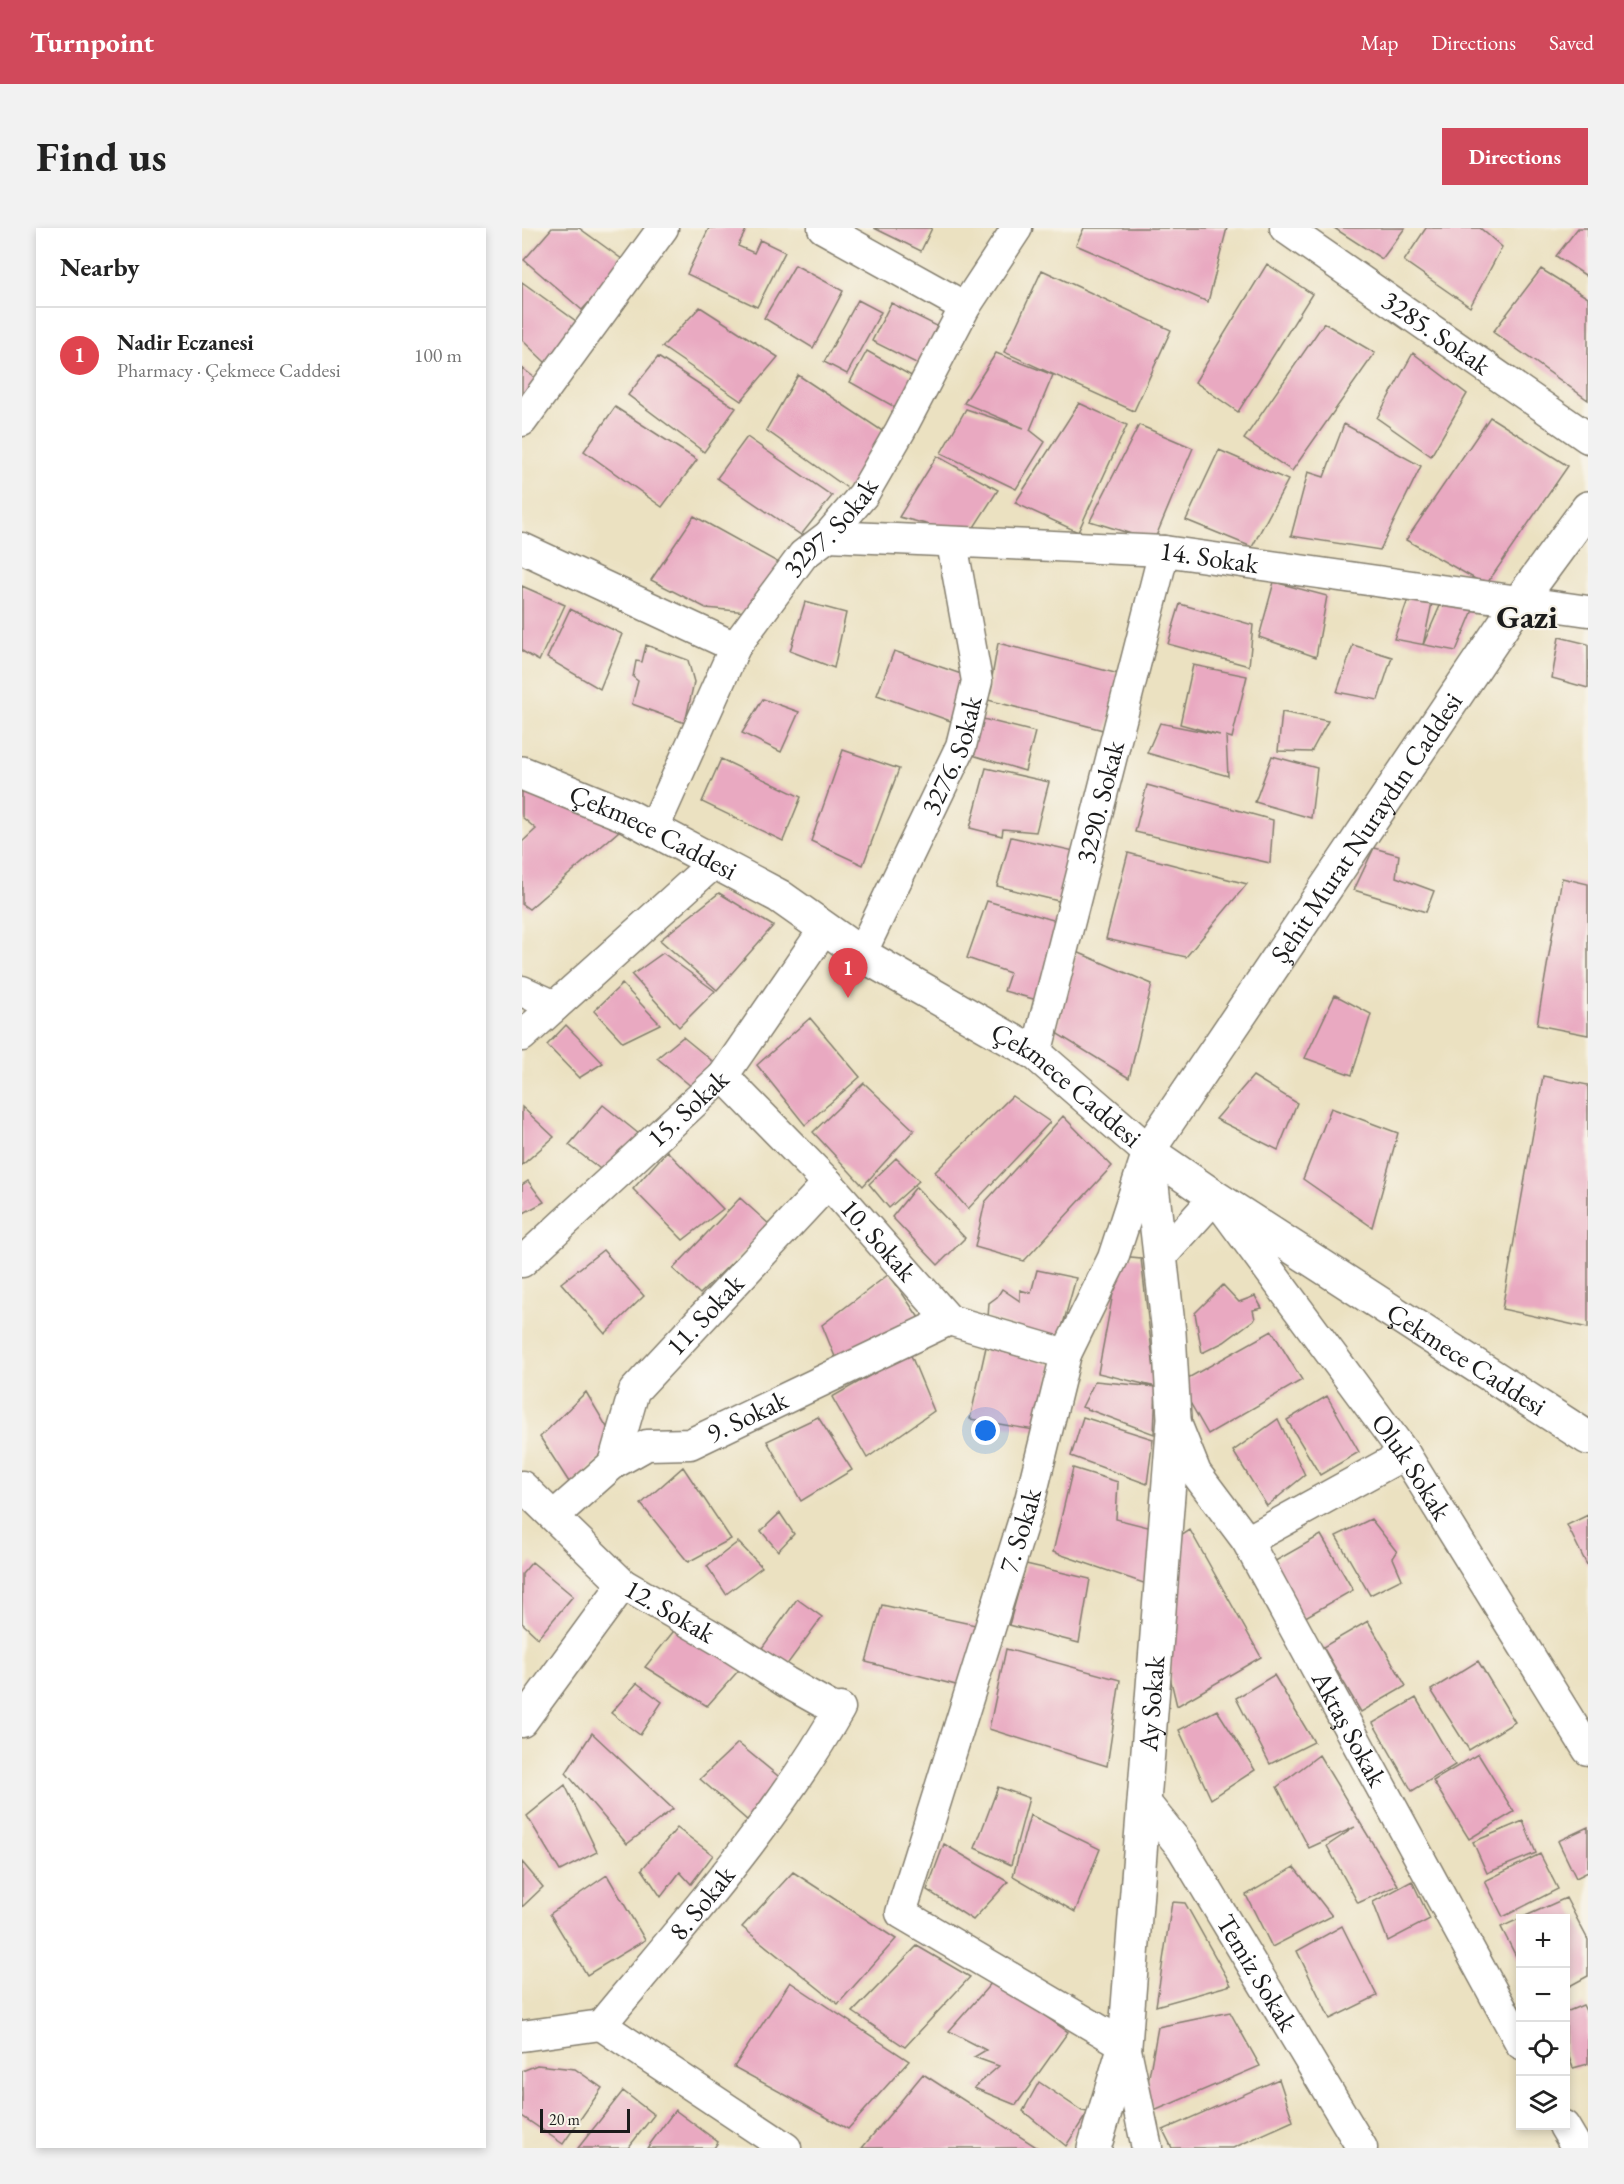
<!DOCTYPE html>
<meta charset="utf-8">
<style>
:root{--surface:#fff;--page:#f2f2f2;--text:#222;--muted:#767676;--line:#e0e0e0;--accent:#d1495b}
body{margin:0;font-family:"EB Garamond",serif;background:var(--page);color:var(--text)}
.controls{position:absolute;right:18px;bottom:18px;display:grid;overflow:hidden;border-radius:0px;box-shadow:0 3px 9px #0003}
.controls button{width:54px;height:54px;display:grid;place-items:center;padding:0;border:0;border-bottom:2px solid var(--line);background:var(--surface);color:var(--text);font:30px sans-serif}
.scale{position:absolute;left:18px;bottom:15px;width:90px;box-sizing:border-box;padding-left:6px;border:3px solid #1c1c1c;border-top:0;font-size:16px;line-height:21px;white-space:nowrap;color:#1c1c1c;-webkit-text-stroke:4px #f7f3e8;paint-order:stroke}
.you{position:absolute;left:464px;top:1203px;width:21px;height:21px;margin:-15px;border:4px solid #fff;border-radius:50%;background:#1a73e8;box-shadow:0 0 0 9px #1a73e833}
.badge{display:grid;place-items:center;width:39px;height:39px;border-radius:50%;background:var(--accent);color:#fff;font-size:20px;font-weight:700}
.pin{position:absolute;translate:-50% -50px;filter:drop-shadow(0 2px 3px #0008)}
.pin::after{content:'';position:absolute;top:32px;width:21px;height:18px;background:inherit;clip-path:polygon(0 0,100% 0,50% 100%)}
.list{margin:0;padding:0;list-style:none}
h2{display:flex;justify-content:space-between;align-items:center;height:78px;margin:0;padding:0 24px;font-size:26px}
h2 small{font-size:20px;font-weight:400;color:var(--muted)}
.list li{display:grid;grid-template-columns:39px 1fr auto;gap:18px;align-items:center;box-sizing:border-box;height:96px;padding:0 24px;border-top:2px solid var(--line)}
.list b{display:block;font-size:22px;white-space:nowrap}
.list p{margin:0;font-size:20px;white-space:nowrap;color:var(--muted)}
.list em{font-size:20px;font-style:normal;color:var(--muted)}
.icon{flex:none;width:33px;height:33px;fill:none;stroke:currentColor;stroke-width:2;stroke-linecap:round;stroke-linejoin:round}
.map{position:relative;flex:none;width:1066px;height:1920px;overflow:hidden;border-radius:0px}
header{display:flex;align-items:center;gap:36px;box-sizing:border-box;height:84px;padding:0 30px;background:var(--accent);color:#fff}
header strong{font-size:28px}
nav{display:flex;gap:33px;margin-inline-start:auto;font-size:21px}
.intro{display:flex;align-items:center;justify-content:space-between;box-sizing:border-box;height:144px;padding:0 36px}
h1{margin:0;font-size:42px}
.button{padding:15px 27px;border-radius:0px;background:var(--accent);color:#fff;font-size:21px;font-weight:700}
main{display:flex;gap:36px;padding:0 36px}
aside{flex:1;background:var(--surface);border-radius:0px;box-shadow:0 3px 9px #0003}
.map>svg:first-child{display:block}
</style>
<header>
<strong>Turnpoint</strong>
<nav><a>Map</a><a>Directions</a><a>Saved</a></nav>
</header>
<div class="intro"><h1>Find us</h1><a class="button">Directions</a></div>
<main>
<aside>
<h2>Nearby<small></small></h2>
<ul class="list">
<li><span class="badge" style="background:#e0444e">1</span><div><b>Nadir Eczanesi</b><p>Pharmacy · Çekmece Caddesi</p></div><em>100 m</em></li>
</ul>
</aside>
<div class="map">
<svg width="1066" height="1920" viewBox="0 0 1066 1920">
<rect width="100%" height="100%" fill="#f7f3e8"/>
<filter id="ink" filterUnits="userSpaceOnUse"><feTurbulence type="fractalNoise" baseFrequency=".0167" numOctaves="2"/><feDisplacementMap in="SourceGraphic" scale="12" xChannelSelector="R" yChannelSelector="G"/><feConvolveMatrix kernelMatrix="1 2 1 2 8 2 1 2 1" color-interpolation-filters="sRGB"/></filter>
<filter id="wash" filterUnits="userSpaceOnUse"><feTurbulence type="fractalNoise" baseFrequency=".008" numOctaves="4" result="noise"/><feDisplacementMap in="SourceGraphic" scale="24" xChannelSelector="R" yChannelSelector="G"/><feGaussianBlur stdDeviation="1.35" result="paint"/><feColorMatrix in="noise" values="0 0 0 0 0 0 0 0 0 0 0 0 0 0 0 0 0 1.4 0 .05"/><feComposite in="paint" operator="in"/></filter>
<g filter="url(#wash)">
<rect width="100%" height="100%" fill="#ebe1c1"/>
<g id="blocks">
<path fill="#e9a9c1" d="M 30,0 L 57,0 L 104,34 L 60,82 L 2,32 Z
M 187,0 L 219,0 L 224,2 L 216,18 L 232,25 L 238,12 L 263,24 L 235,79 L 165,46 Z
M 352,0 L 410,0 L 399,23 Z
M 562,0 L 705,0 L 686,74 L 554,17 Z
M 812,0 L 883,0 L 860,31 Z
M 904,0 L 958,0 L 980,19 L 948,79 L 882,33 Z
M 1056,0 L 1066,0 L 1066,49 L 1034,28 Z
M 745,36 L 790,66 L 716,184 L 673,154 Z
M 273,37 L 321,63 L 291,120 L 242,90 Z
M 1019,41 L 1066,70 L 1066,172 L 971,104 Z
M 520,42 L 649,102 L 612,183 L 482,124 Z
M 0,54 L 58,96 L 26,137 L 0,112 Z
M 336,72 L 359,84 L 325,146 L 302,134 Z
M 369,75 L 421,101 L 402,139 L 350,113 Z
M 178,79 L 256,129 L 219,173 L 140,119 Z
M 802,95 L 853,125 L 770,243 L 722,211 Z
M 345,123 L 395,151 L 378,182 L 328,154 Z
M 474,125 L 531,147 L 508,202 L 523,214 L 494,261 L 419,225 L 444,181 L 502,200 L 442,175 Z
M 891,125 L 945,166 L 909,228 L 855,190 Z
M 136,129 L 214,180 L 182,224 L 106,167 Z
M 0,140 L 17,153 L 0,173 Z
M 276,147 L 362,204 L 328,262 L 244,202 Z
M 557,175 L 605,197 L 556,304 L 493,275 Z
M 93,179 L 175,232 L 140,279 L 62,223 Z
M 968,189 L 1046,238 L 964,357 L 884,312 Z
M 822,196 L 899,238 L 858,322 L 769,308 L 786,244 L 802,249 Z
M 617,197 L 671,220 L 632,313 L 568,293 Z
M 225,209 L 310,268 L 279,307 L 195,250 Z
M 697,222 L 766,252 L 730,319 L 664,292 Z
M 415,228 L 476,262 L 447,307 L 377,289 Z
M 172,288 L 257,335 L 235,385 L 184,380 L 129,352 Z
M 752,354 L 805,368 L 794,429 L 737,409 Z
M 0,358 L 43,377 L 17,433 L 0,423 Z
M 888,366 L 910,375 L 901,417 L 921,371 L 951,382 L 934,423 L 872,411 Z
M 283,374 L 324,385 L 312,440 L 268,423 Z
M 658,376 L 731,397 L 727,438 L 646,416 Z
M 48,381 L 100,406 L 78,461 L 25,430 Z
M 1037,409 L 1066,416 L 1066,460 L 1030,450 Z
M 476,415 L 597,446 L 585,503 L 466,472 Z
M 124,417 L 166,432 L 172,454 L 163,495 L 110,476 L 116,453 L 111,449 L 114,433 L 120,434 Z
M 831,417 L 870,429 L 856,472 L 815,464 Z
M 372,423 L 448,449 L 437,496 L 355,467 Z
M 671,437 L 725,448 L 710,510 L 704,508 L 706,548 L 625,525 L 638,495 L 698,507 L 658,496 Z
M 241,471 L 277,484 L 259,524 L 220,505 Z
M 760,484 L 806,493 L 789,524 L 756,523 Z
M 449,488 L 513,504 L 503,543 L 437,523 Z
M 321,522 L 377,541 L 341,637 L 289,613 Z
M 750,528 L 795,540 L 789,590 L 733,574 Z
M 199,531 L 279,569 L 261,613 L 180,574 Z
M 464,540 L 527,554 L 514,604 L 481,601 L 480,608 L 448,600 Z
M 625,557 L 751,592 L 748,635 L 613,604 Z
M 0,563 L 105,596 L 7,681 L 0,676 L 0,614 L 14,601 L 0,589 Z
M 489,609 L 566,626 L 553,677 L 475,658 Z
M 852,620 L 877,627 L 874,649 L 912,663 L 904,684 L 832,662 Z
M 606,625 L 725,656 L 664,729 L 584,711 Z
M 1040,650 L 1066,656 L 1066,807 L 1015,797 Z
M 197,665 L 251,698 L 195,762 L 138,712 Z
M 465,673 L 545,696 L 526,775 L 482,763 L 488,745 L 445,730 Z
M 555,724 L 630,756 L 607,850 L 534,805 Z
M 141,725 L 193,763 L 157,799 L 110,747 Z
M 100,756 L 138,796 L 101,814 L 72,783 Z
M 813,767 L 849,786 L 830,847 L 783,830 Z
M 288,790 L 338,849 L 283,897 L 235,837 Z
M 44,797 L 81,835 L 57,850 L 25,817 Z
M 161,809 L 194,836 L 170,859 L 135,830 Z
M 731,848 L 775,875 L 756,922 L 694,891 Z
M 1021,848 L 1066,857 L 1066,1100 L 980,1081 Z
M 342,855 L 392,902 L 341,958 L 291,904 Z
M 490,868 L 528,894 L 446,981 L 413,944 Z
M 81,877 L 122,910 L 90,950 L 47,917 Z
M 0,879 L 32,909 L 0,937 Z
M 809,880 L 876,905 L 850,999 L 781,951 Z
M 541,888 L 590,938 L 502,1033 L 453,1019 L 463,974 Z
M 145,923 L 201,981 L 161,1012 L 111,961 Z
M 374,930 L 397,953 L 367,980 L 347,956 Z
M 6,953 L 22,974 L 0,986 L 0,957 Z
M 394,959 L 443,1010 L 416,1037 L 370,989 Z
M 218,970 L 248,997 L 178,1066 L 151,1041 Z
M 81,1022 L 122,1068 L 83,1106 L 39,1055 Z
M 598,1028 L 619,1030 L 634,1159 L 576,1145 Z
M 515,1042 L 554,1050 L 538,1107 L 532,1112 L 466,1090 L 467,1075 L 475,1069 L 480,1061 L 498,1073 L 498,1062 L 509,1065 Z
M 367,1046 L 404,1100 L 318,1141 L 300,1097 Z
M 701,1057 L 717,1074 L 733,1068 L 740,1080 L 731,1082 L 733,1091 L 702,1114 L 680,1125 L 673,1085 Z
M 750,1103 L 780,1152 L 686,1206 L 657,1155 Z
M 464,1119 L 530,1137 L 518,1203 L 448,1191 Z
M 388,1125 L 412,1183 L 345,1230 L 310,1169 Z
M 573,1153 L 634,1159 L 632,1206 L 560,1179 Z
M 64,1164 L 95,1216 L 49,1257 L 18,1209 Z
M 805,1168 L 837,1224 L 798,1247 L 765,1192 Z
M 296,1189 L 330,1242 L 279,1273 L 245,1213 Z
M 561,1189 L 631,1211 L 625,1256 L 549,1228 Z
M 756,1191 L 783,1247 L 745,1278 L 711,1223 Z
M 161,1239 L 209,1311 L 166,1334 L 119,1276 Z
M 551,1240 L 596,1254 L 594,1291 L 634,1301 L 636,1360 L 531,1324 Z
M 258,1285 L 272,1306 L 256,1323 L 239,1303 Z
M 1066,1287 L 1066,1339 L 1045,1297 Z
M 849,1291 L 875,1324 L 871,1330 L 880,1351 L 848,1367 L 814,1308 Z
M 668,1302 L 739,1429 L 655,1478 L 648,1449 L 652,1340 L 648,1315 Z
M 799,1307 L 831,1362 L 780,1391 L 748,1336 Z
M 216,1314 L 240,1339 L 204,1366 L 185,1338 Z
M 10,1334 L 51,1368 L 16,1410 L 0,1395 L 0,1346 Z
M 504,1336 L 568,1351 L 557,1415 L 487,1397 Z
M 275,1371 L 300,1389 L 264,1438 L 240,1420 Z
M 360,1377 L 463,1399 L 438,1458 L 344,1434 Z
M 846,1393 L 884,1458 L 839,1484 L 801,1419 Z
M 159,1394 L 225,1433 L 185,1478 L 123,1439 Z
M 484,1421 L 598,1452 L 585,1538 L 467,1501 Z
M 956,1433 L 993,1494 L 947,1522 L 909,1462 Z
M 752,1447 L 792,1514 L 748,1536 L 714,1470 Z
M 115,1455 L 140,1474 L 118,1507 L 89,1485 Z
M 894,1470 L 933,1537 L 890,1563 L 851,1495 Z
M 695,1482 L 733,1542 L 689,1571 L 657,1502 Z
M 70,1505 L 151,1581 L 105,1616 L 44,1545 Z
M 216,1515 L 267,1557 L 225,1592 L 178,1551 Z
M 956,1526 L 992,1584 L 947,1611 L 911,1553 Z
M 797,1527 L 876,1657 L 836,1675 L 805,1618 L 833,1599 L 787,1620 L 755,1559 Z
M 43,1557 L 75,1624 L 38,1643 L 5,1588 Z
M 476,1559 L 507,1570 L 489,1637 L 453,1620 Z
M 508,1587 L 578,1621 L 553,1684 L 491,1648 Z
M 1001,1593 L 1014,1625 L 965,1645 L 951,1614 Z
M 1066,1599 L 1066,1644 L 1054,1650 L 1036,1613 Z
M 155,1600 L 191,1627 L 169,1656 L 158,1644 L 139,1669 L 120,1641 Z
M 422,1616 L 486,1654 L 451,1692 L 405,1662 Z
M 1018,1626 L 1036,1661 L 981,1689 L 963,1653 Z
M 0,1634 L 21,1659 L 0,1679 Z
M 772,1639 L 810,1688 L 750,1719 L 724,1667 Z
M 271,1644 L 374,1711 L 316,1776 L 220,1699 Z
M 85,1647 L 123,1712 L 65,1747 L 28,1686 Z
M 890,1653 L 908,1691 L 866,1713 L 851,1674 Z
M 1044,1670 L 1066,1712 L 1066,1748 L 1044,1760 L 1044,1690 L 999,1690 L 999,1738 L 979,1699 Z
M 650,1674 L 663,1675 L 709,1757 L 634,1778 Z
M 820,1698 L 855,1768 L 808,1791 L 775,1723 Z
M 395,1718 L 448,1749 L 383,1819 L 331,1784 Z
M 472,1752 L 546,1804 L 494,1877 L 452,1860 L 477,1838 L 452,1829 L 464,1822 L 427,1803 Z
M 268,1754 L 387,1833 L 326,1901 L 212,1839 Z
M 1061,1777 L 1066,1787 L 1066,1836 L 1051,1840 L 1044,1821 L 1044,1784 Z
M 708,1784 L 738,1838 L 632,1883 L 624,1865 L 636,1799 Z
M 15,1837 L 53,1841 L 80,1860 L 41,1916 L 0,1888 L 0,1843 Z
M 401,1846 L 516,1920 L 340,1920 Z
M 757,1851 L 771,1893 L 711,1920 L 650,1920 L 641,1902 Z
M 517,1854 L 560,1883 L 566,1884 L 544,1918 L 501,1883 Z
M 101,1863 L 132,1887 L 106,1920 L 56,1920 Z
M 153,1882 L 196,1914 L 192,1920 L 125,1920 Z"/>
</g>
</g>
<g filter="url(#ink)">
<use href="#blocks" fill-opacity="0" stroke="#847e6e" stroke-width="1.5"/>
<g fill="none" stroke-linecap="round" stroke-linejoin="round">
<defs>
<g id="street">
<path d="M 301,0 L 443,79"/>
<path id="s1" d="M 763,0 L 1066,210"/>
<path d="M 0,193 L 141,0"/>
<path id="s2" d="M 306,308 L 642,323 L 1066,383"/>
<path d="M 0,320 L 213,419"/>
<path id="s3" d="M 131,602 L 213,419 L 281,327 L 306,308 L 341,267 L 378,203 L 443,79 L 495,0"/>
<path id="s4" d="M 339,726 L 439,518 L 455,453 L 430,315"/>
<path d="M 0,763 L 33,778"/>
<path d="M 0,808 L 193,634"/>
<path id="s5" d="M 514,826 L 642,323"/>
<path id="s6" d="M 201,848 L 306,955 L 427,1092 L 544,1126"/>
<path id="s7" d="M 638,1030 L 693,969 L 883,1226 L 1066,1522"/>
<path id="s8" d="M 0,1034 L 201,848 L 303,700"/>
<path id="s9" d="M 652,1190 L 674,1245 L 725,1313 L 999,1816"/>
<path id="s10" d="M 91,1236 L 112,1163 L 306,955"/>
<path id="s11" d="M 0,1258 L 101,1356 L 206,1417 L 264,1454 L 316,1483"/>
<path id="s12" d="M 32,1288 L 91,1236 L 125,1217 L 168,1216 L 427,1092"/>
<path d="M 725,1313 L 883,1226"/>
<path d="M 0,1494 L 101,1356"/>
<path id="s13" d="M 622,1573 L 660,1620 L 840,1920"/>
<path d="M 79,1797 L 264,1920"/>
<path id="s14" d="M 0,1808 L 79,1797 C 163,1695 253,1595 318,1480"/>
<path d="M 1042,1898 L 1055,1920"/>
<path id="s15" d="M 625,1920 L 603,1817 L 379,1685 L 508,1272 L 544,1126 L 591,1030 L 626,923"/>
</g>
<g id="secondary">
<path id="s16" d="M 0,545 L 106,588 L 257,668 L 339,726 L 514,826 L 626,923 L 693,969 L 1066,1210"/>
<path id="s17" d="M 572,1920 L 603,1817 L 652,1190 L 647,1105 L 626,923 L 997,374 L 1066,280"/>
</g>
</defs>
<use href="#street" stroke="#847e6e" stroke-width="33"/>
<use href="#secondary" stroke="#847e6e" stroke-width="36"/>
<use href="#street" stroke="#fff" stroke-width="30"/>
<use href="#secondary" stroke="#fff" stroke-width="33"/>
</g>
</g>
<g text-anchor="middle" stroke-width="4.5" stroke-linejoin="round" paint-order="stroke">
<g font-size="27" fill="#1c1c1c" stroke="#f7f3e8">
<text dy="9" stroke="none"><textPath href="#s1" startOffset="184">3285. Sokak</textPath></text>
<text dy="9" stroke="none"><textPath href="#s3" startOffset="354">3297. Sokak</textPath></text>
<text dy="9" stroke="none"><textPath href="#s2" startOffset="382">14. Sokak</textPath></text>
<text dy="9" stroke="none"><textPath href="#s4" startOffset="219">3276. Sokak</textPath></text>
<text dy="9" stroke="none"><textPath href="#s5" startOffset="260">3290. Sokak</textPath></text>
<text dy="9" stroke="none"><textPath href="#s17" startOffset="1395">Şehit Murat Nuraydın Caddesi</textPath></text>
<text dy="9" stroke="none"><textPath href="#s16" startOffset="144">Çekmece Caddesi</textPath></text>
<text dy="9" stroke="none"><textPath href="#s16" startOffset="630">Çekmece Caddesi</textPath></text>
<text dy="9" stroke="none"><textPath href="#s8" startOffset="226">15. Sokak</textPath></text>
<text dy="9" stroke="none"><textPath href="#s6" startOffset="226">10. Sokak</textPath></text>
<text dy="9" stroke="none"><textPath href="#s10" startOffset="180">11. Sokak</textPath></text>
<text dy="9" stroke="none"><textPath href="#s16" startOffset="1116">Çekmece Caddesi</textPath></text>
<text dy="9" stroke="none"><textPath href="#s12" startOffset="224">9. Sokak</textPath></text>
<text dy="9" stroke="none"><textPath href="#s7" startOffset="416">Oluk Sokak</textPath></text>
<text dy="9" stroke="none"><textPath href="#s15" startOffset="766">7. Sokak</textPath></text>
<text dy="9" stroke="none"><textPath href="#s11" startOffset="195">12. Sokak</textPath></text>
<text dy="9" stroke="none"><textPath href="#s17" startOffset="450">Ay Sokak</textPath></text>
<text dy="9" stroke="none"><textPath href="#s9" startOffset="358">Aktaş Sokak</textPath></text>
<text dy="9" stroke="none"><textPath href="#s14" startOffset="238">8. Sokak</textPath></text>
<text dy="9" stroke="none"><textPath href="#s13" startOffset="206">Temiz Sokak</textPath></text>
</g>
<g font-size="33" font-weight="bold" fill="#1c1c1c" stroke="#f7f3e8">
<text x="1005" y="400">Gazi</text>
</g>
</g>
</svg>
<div class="controls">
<button>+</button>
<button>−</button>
<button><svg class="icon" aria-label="locate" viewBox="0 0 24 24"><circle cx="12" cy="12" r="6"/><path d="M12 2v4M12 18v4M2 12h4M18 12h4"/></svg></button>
<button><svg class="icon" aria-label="layers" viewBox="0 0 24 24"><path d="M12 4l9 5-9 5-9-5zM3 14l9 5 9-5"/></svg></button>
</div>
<div class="scale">20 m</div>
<div class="you"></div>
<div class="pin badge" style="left:326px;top:770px;background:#e0444e">1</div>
</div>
</main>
